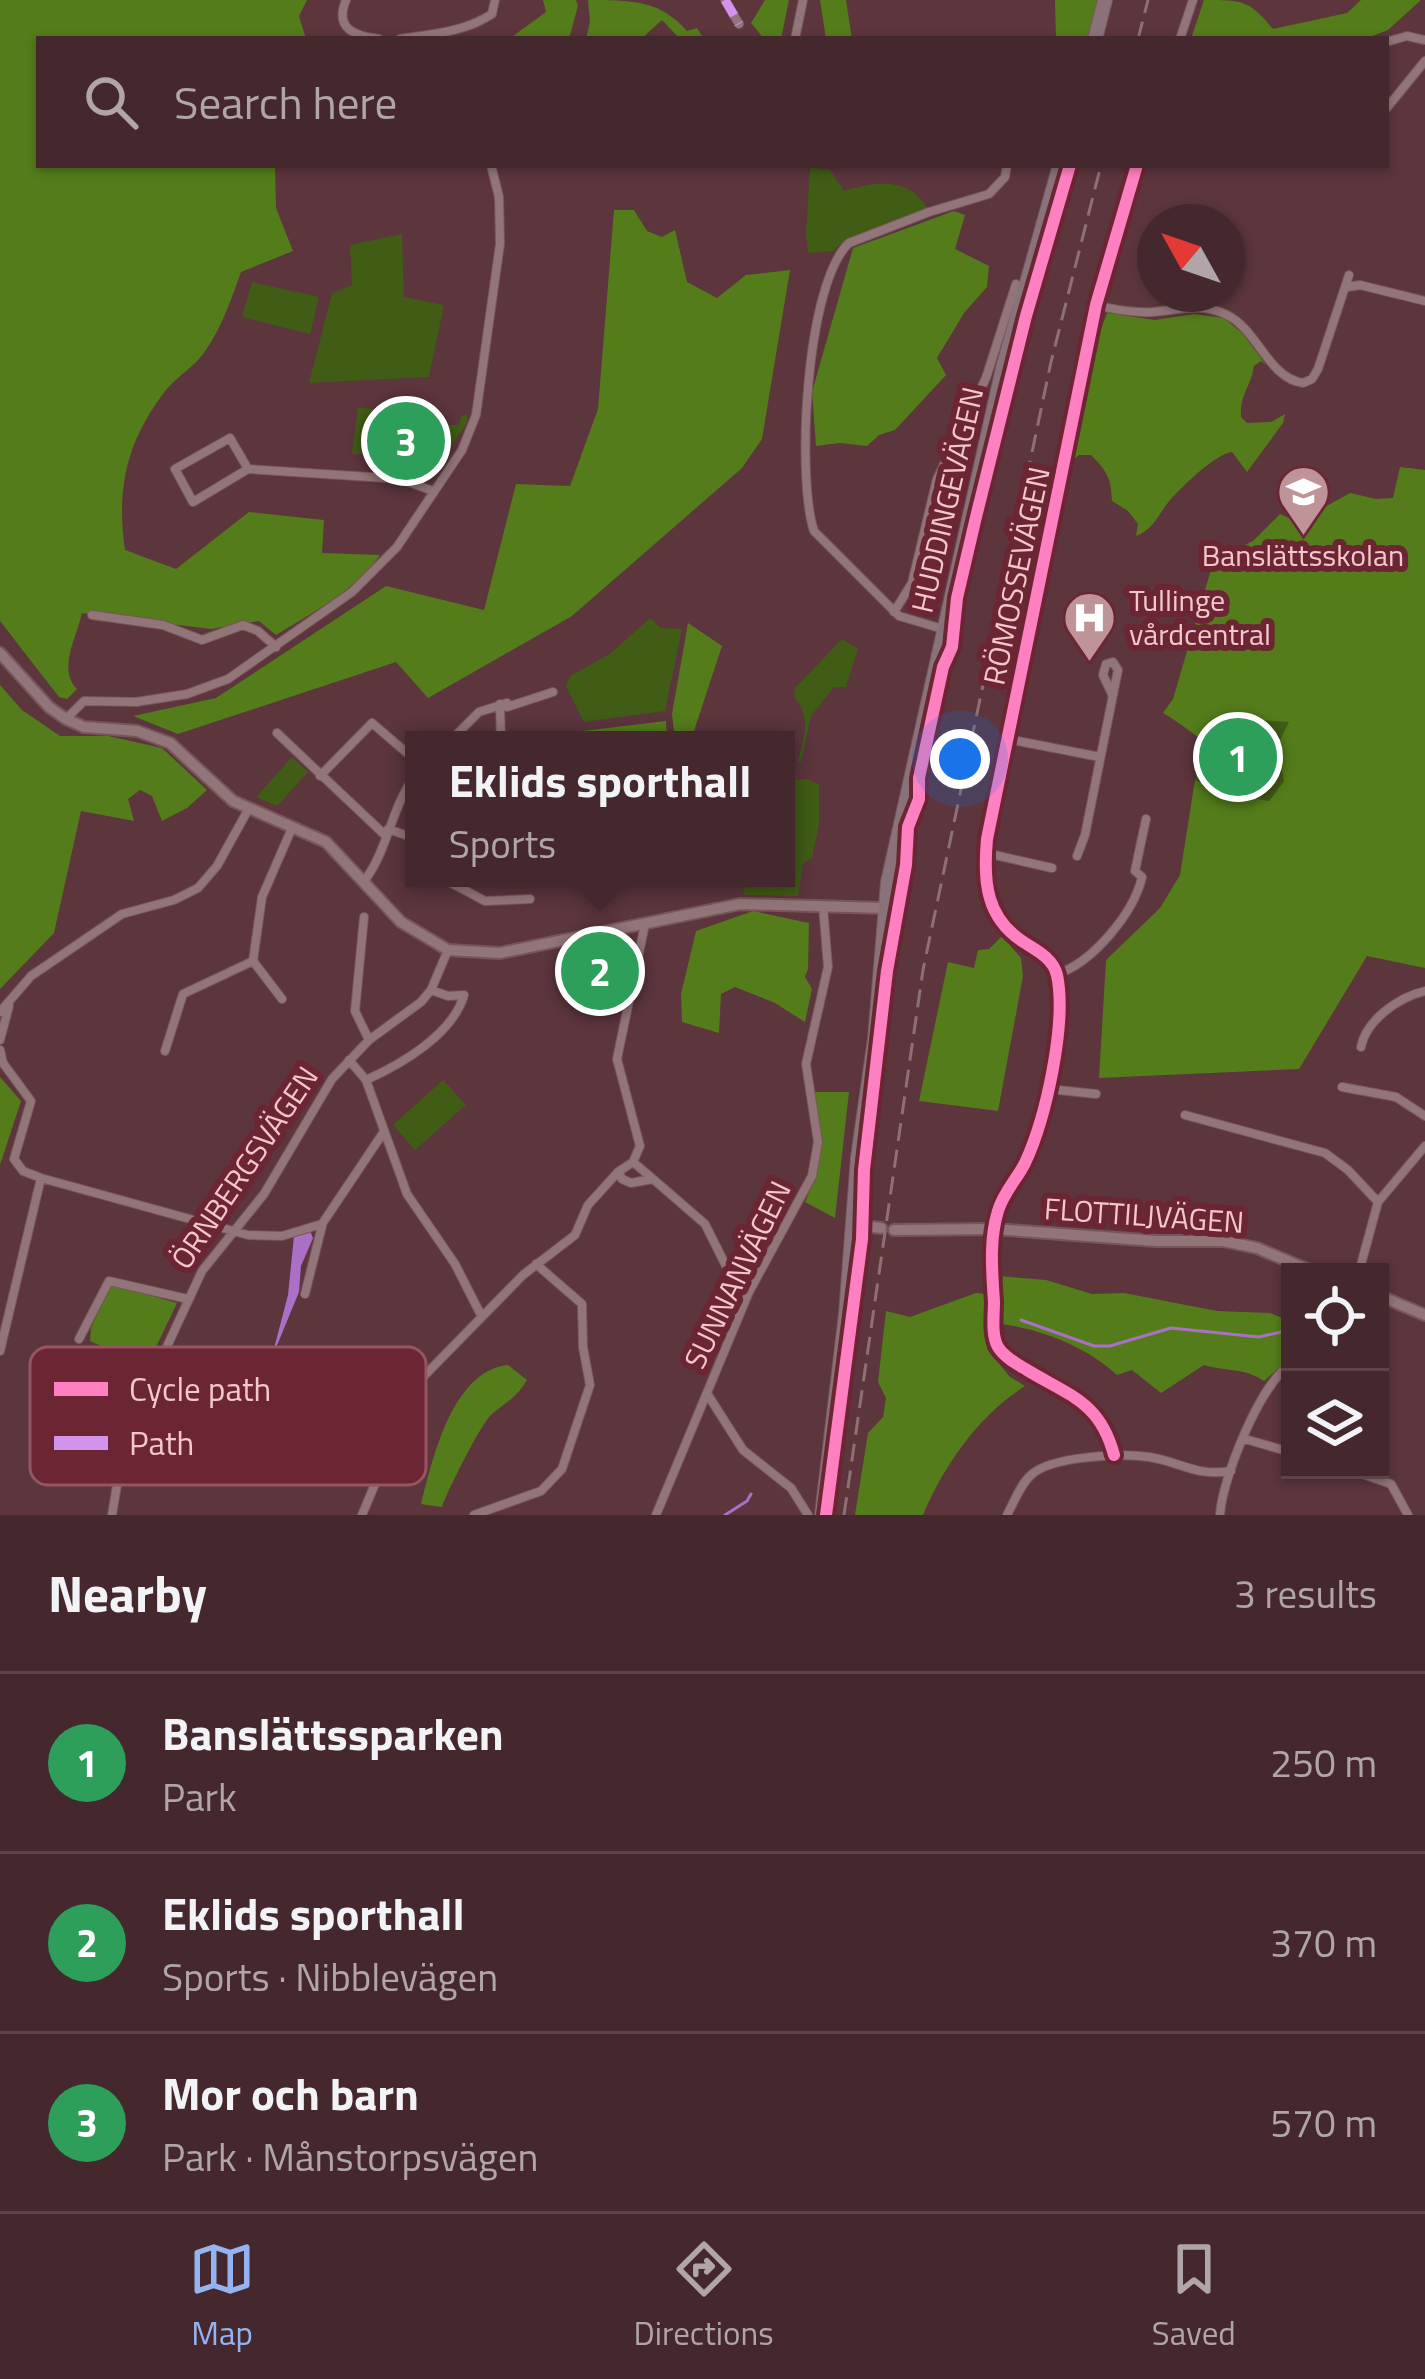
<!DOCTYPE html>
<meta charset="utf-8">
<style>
:root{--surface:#45282e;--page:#4f343a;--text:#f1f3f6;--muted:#b0a6aa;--line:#5d444a;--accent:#95b2f1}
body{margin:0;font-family:"Titillium Web",sans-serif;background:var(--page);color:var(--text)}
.controls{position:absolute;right:36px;bottom:36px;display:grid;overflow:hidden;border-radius:0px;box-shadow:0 3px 9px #0004}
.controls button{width:108px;height:108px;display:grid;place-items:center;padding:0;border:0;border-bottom:3px solid var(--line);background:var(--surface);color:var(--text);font:60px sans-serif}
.compass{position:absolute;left:1137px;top:204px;width:108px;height:108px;border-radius:50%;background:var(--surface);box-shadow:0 3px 9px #0004;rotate:310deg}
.you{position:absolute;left:960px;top:759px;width:42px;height:42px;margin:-30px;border:9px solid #fff;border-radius:50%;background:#1a73e8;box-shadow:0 0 0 18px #1a73e833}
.badge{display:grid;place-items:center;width:78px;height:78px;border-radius:50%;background:var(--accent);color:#fff;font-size:39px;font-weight:700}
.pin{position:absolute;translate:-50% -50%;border:6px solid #fff;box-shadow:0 3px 12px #0006}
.popup{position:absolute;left:405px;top:731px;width:390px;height:156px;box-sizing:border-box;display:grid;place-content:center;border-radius:0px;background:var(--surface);filter:drop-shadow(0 3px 9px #0005);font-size:39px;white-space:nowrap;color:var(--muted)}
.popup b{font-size:45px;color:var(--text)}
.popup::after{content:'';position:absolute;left:50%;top:100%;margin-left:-24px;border:24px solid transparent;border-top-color:var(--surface)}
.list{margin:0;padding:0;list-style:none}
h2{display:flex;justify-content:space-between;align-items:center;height:156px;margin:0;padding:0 48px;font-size:51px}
h2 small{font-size:39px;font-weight:400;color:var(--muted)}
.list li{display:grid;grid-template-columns:78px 1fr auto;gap:36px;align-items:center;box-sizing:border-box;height:180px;padding:0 48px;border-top:3px solid var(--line)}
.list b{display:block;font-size:45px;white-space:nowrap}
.list p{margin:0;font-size:39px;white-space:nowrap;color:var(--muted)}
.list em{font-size:39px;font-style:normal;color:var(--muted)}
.icon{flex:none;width:66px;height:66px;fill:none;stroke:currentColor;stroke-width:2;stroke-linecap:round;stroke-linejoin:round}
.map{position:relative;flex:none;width:1425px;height:1515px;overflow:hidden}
.search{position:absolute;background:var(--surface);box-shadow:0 3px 9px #0004;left:36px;right:36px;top:36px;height:132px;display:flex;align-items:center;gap:30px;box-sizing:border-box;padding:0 42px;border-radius:0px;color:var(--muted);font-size:45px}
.sheet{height:696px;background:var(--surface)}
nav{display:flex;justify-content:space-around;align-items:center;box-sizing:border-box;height:168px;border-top:3px solid var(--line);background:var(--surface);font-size:33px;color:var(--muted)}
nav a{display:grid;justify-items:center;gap:6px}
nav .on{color:var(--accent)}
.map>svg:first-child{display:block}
</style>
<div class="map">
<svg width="1425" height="1515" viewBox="0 0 1425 1515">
<rect width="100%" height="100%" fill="#5c353d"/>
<path fill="#405c15" d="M 810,167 L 830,170 L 844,191 C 875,181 913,176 929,212 L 848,243 L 846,240 L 833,251 L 808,253 L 806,232 Z
M 402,234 L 404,297 L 444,305 L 429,377 L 309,383 L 332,293 L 352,285 L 350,245 Z
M 252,282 L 319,297 L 310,334 L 242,317 Z
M 380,405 L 419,407 L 444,419 L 446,425 L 459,425 L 461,417 L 467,414 L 467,423 L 429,478 L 389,449 L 364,448 L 363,454 L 352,454 L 358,408 L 379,409 Z
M 650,618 L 661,628 L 682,629 L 665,711 L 584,722 L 566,686 L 570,676 L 610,654 Z
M 842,639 L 858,649 L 846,687 L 834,687 L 811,716 L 801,762 L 798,761 C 804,737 812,717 794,697 L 795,688 Z
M 1241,719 L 1290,722 L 1277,746 L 1284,781 L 1269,801 L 1231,794 L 1195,780 L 1200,743 L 1236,751 Z
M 292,757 L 308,772 L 277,806 L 256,797 Z
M 807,779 L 819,785 L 819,824 L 812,858 L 803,863 L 798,896 L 745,895 L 743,888 L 765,884 L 767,878 L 786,878 L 786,780 Z
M 443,1080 L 466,1105 L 415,1150 L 393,1125 Z"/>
<path fill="#547c1b" d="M 0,0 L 307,0 L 299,16 L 306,39 L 39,39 L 39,165 L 275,165 L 276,208 L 293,251 L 241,272 C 231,300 222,326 206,350 C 196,366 178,375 166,390 C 127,440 116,488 125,550 L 176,569 L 249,512 L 324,520 L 322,553 L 380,555 C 356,590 312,613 276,635 L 259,621 L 211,629 L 82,613 C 77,637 57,669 77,689 L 67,699 L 59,697 L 0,621 Z
M 543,0 L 576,0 L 578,6 L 569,39 L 509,39 L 546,12 Z
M 588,0 C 631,0 660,0 687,31 L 697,28 L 704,39 L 680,39 L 662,20 L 641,39 L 586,39 L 590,22 Z
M 765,0 L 789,0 L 781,39 L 764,39 L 751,23 Z
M 820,0 L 846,0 L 852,39 L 826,39 Z
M 1055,0 L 1101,0 L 1090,39 L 1056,39 Z
M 1204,0 C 1243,0 1249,0 1273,29 L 1347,13 L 1361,0 L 1421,0 L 1388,30 L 1364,39 L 1199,39 L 1192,36 Z
M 614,210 L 634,210 L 647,231 L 662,237 L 675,230 L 687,282 L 717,298 L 746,275 L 790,270 L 762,439 L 742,468 L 572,616 L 428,698 L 396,662 L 178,734 L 133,716 L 216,698 L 386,586 L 484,610 L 516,484 L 570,486 L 598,409 Z
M 954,211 L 965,215 L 955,249 L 989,266 L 987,287 L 964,313 L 937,358 L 946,375 L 895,430 L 879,435 L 867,446 L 840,443 L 816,446 L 812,392 L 853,248 Z
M 1107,313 L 1155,320 L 1194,314 L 1224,318 L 1243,334 L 1266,365 L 1261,361 L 1254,366 C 1251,387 1240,393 1241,417 L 1247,423 L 1271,422 L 1285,414 L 1283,423 L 1247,472 L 1232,452 C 1215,454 1183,486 1170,500 C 1158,515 1154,529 1136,536 L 1138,524 L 1128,511 L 1112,501 C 1111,479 1108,472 1091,455 L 1079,455 L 1072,461 L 1095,345 Z
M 1400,467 L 1425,470 L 1425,968 L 1367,956 L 1299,1069 L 1099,1078 L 1106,960 L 1160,908 L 1180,875 L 1195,780 L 1231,794 L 1269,801 L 1284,781 L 1277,746 L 1289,722 L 1241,719 L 1236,752 C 1195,742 1196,732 1163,713 L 1173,699 L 1210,573 L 1227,554 L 1253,541 L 1280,514 L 1298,522 L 1350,493 L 1376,499 L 1393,498 Z
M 688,623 L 722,646 L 691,740 L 675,740 L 672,714 Z
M 0,685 L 22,710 L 60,736 L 108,736 L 162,748 L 207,790 L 187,808 L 162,821 L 152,796 L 140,790 L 128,799 L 134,821 L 81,811 L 54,933 L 0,989 Z
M 666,721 L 667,740 L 580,740 L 582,731 Z
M 753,911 L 809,923 L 808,969 L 805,977 L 812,989 L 805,1022 L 775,1003 L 735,987 L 721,994 L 719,1033 L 682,1022 L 681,994 L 696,931 Z
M 1002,936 L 1021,958 L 1023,976 L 998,1111 L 919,1101 L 948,962 L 974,968 L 978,950 L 989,949 Z
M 0,1077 L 21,1101 L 0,1165 Z
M 812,1092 L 849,1092 L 835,1218 L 805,1202 C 824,1158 821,1139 812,1092 Z
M 999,1276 L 1046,1280 L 1092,1294 L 1124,1293 L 1217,1311 L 1270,1313 L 1290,1321 L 1290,1358 L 1264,1381 C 1243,1367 1227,1372 1204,1365 L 1161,1393 L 1132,1370 L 1117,1375 C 1087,1347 1042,1329 1001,1324 Z
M 115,1285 L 177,1303 L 147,1366 L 90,1341 L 91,1328 L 109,1288 Z
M 976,1293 L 988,1294 L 987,1349 L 1010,1377 L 1025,1386 C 979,1415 944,1465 923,1515 L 855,1515 L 868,1433 L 883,1417 L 886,1398 L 878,1382 L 886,1311 L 910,1317 Z
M 508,1365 L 527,1380 C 517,1397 507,1402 493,1413 C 482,1421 448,1490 442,1507 L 421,1504 C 433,1458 452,1371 508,1365 Z"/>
<path fill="#aa70c6" d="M 310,1231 L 313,1238 L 301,1266 L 299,1292 L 271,1360 L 288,1295 L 294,1236 Z"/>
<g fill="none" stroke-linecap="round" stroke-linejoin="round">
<path stroke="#aa70c6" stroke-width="3" d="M 1021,1320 L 1094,1346 L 1110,1346 L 1171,1328 L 1259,1337 L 1290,1330
M 725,1515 L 747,1501 L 751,1494"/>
<defs>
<path id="minor" d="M 346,0 C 334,29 355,36 379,39
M 725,0 L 739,24
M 400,39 C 432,34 465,32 492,14 L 495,0
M 795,39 L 803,0
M 1180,39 L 1193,0
M 1386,42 L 1407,36 L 1425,40
M 1386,109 L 1425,61
M 1348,287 L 1360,285 L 1425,301
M 1096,305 C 1115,310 1132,313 1152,312 C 1178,310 1202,302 1227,315 C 1258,330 1268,378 1303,383 L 1312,379 L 1318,369 L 1349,275
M 248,469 L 230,438 L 175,469 L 193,502 L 248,469 L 401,479 L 433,491
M 894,612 L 912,583 L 937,479 L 986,378 L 1016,284
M 92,615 L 163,625 L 202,640 L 243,625 L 258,631 L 276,647
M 943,629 L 899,616 L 814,531 C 796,476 806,283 849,243 L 929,212 L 989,194 L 1005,177 L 1007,165
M 500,704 L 501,740
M 66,719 L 84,701 L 136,702 L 187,694 L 228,679 L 352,592 L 397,547 L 462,450 L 476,415 L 500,244 L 499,197 L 491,165
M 277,733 L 386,836
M 1008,739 L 1100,757
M 451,740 L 479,712 L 507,703 L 507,707 L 553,692
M 320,776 L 372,723 L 414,759
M 388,829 L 414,838
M 986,853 L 1052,868
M 1077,856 L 1085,835 L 1118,670 L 1113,662 L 1106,664 L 1103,675 L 1112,694
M 442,878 L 485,901 L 530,899
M 365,880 C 388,849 391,809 414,777
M 364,917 L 355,1011 L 369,1040
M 645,924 L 617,1059 L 640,1146 L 633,1162 L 653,1179
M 1057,974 C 1092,963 1134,913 1142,877 L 1135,871 L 1146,819
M 282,999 L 253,961 L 262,897 L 292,828
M 0,1012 L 31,976 L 122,914 L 174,900 L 198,888 L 217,866 L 248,810
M 0,1040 L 9,1006
M 1361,1047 C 1366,1020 1399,997 1425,991
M 0,1050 L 3,1063 L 31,1101 L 14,1159 L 23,1171 L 41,1178 L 0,1351
M 165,1051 L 183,994 L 253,961
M 349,1060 L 366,1080 L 407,1194 L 455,1264 L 482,1317
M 366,1080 C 402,1064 453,1034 464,995 L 448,996 L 431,990
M 1342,1087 L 1396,1097 L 1425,1116
M 1049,1089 L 1096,1094
M 1185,1115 L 1325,1153 L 1348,1170 L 1378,1202 L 1359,1272
M 633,1162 L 618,1172 L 622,1179 L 631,1183 L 653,1179 L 705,1224 L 735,1284 L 749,1292
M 41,1178 L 248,1235 L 282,1236 L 322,1224 L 383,1133
M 1378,1202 L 1425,1146
M 305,1294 L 322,1226
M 79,1339 L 109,1281 L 188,1299
M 708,1395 L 743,1450 L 791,1488 L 808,1515
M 1245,1439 L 1290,1452
M 1114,1455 C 1100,1402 1070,1396 1027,1370 C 1017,1364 1004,1357 998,1347 C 991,1335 994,1315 994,1302 C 992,1271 989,1240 998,1211 C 1003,1193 1017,1179 1025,1163 C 1046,1118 1067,1023 1057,975 C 1053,959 1038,951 1025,943 C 986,919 983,882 987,839 L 1096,305 L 1137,165
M 1351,1470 L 1391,1484 L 1408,1515
M 112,1515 L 125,1437 L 202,1271 L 264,1194 L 332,1079 L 369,1040 L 421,1002 L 431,990 L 448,950
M 362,1515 L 411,1398 L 424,1376 L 523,1275 L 575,1235 L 588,1205 L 618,1172
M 474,1515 L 541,1491 L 562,1469 L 590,1385 L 583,1347 L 582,1304 L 536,1264
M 656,1515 L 749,1292 L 812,1176 L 818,1142 L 806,1064 L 828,967 L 823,906
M 1007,1515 C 1014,1502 1020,1485 1031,1475 C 1051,1456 1122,1453 1149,1457 C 1181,1462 1197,1477 1231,1471
M 1220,1515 C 1222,1479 1260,1384 1290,1365"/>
<path id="tertiary" d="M 0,653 L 49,707 L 66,719 L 84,727 L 137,731 L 170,743 L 233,801 L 326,842 L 401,922 L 448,950 L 500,953 L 740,904 L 884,908
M 853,1225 L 881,1228
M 894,1230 L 994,1229 L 1156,1241 L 1223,1241 L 1257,1248 L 1314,1272
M 1380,1296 L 1425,1315"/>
<path id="primary" d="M 1095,39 L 1105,0
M 822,1515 L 846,1314 L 858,1157 L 875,1039 L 888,882 L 1003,368 L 1060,165"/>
</defs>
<use href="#minor" stroke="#78555b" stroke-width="10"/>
<use href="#tertiary" stroke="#78555b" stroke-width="14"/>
<use href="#primary" stroke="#78555b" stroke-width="16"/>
<use href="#minor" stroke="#927579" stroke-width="8"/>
<use href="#tertiary" stroke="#927579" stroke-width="10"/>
<use href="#primary" stroke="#8a727a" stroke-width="14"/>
<path stroke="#8e7075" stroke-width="3" stroke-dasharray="18 9" stroke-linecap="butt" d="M 1138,39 L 1148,0
M 844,1515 L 923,970 L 1051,362 L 1101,165"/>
<path stroke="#d193ec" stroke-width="9" stroke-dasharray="18 9" stroke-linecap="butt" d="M 725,0 L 739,24"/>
<defs>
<path id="cycleway" d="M 1114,1455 C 1100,1402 1070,1396 1027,1370 C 1017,1364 1004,1357 998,1347 C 991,1335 994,1315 994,1302 C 992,1271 989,1240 998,1211 C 1003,1193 1017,1179 1025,1163 C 1046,1118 1067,1023 1057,975 C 1053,959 1038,951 1025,943 C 986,919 983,882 987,839 L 1096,305 L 1137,165
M 826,1515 L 862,1239 L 864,1170 L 887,971 L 906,865 L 908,827 L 919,799 L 919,778 L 943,667 L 952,647 L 957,598 L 976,517 L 1026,316 L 1070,165"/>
</defs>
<use href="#cycleway" stroke="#6c2533" stroke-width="20"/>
<use href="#cycleway" stroke="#ff80c0" stroke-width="12"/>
</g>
<defs>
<symbol id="school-pin" viewBox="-11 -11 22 30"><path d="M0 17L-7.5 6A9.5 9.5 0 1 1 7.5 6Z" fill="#be9499" stroke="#6c2533"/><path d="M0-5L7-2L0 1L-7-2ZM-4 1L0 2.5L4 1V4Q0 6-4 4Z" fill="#fff"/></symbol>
<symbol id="hospital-pin" viewBox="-11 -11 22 30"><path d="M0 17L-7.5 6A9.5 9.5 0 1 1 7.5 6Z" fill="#be9499" stroke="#6c2533"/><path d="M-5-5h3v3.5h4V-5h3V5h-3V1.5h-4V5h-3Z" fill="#fff"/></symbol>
</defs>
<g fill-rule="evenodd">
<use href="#school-pin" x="1274" y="462" width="59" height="81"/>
<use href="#hospital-pin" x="1060" y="588" width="59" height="81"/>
</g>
<g text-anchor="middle" stroke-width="12" stroke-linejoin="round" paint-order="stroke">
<g font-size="30" fill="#f3c7cb" stroke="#6c2533">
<text transform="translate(948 500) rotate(-77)" y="10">HUDDINGEVÄGEN</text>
<text transform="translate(1017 576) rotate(-78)" y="10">RÖMOSSEVÄGEN</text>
<text transform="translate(245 1168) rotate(-56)" y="10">ÖRNBERGSVÄGEN</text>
<text transform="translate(1144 1216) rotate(4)" y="10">FLOTTILJVÄGEN</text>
<text transform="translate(738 1275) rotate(-64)" y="10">SUNNANVÄGEN</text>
</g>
<g font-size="30" fill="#f3c7cb" stroke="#6c2533">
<text x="1303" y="566">Banslättsskolan</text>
<text x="1129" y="611" text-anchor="start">Tullinge<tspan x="1129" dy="34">vårdcentral</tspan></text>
</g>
</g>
<rect x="30" y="1347" width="396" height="138" rx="18" fill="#6c2533" stroke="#945661" stroke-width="3"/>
<rect x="54" y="1382" width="54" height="14" fill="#ff80c0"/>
<rect x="54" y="1436" width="54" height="14" fill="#d193ec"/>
<g font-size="33" fill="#f3c7cb">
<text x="129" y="1401">Cycle path</text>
<text x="129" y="1455">Path</text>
</g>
</svg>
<div class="controls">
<button><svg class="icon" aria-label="locate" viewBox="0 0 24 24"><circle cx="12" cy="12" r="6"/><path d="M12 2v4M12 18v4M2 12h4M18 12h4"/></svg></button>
<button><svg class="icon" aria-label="layers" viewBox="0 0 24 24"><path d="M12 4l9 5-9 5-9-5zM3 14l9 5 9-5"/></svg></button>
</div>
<svg class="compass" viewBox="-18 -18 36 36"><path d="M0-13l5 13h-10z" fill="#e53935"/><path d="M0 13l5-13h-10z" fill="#b0a6aa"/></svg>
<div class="you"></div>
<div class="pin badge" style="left:1238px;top:757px;background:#2e9e5b">1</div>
<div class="pin badge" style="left:600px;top:971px;background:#2e9e5b">2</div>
<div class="popup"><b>Eklids sporthall</b>Sports</div>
<div class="pin badge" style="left:406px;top:441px;background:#2e9e5b">3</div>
<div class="search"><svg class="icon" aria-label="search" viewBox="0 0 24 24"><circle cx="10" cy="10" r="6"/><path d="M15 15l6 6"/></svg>Search here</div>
</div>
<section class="sheet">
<h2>Nearby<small>3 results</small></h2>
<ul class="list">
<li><span class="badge" style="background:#2e9e5b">1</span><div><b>Banslättssparken</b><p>Park</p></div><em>250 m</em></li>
<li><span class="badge" style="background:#2e9e5b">2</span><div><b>Eklids sporthall</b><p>Sports · Nibblevägen</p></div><em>370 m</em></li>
<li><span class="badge" style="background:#2e9e5b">3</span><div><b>Mor och barn</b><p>Park · Månstorpsvägen</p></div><em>570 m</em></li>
</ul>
</section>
<nav>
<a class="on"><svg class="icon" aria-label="map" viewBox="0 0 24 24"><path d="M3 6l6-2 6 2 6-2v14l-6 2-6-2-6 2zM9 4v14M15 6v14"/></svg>Map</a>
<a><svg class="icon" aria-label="directions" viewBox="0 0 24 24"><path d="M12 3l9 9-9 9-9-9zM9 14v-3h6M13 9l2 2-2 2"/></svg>Directions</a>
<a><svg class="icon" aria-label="saved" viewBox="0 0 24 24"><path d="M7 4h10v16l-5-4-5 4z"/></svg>Saved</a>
</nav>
